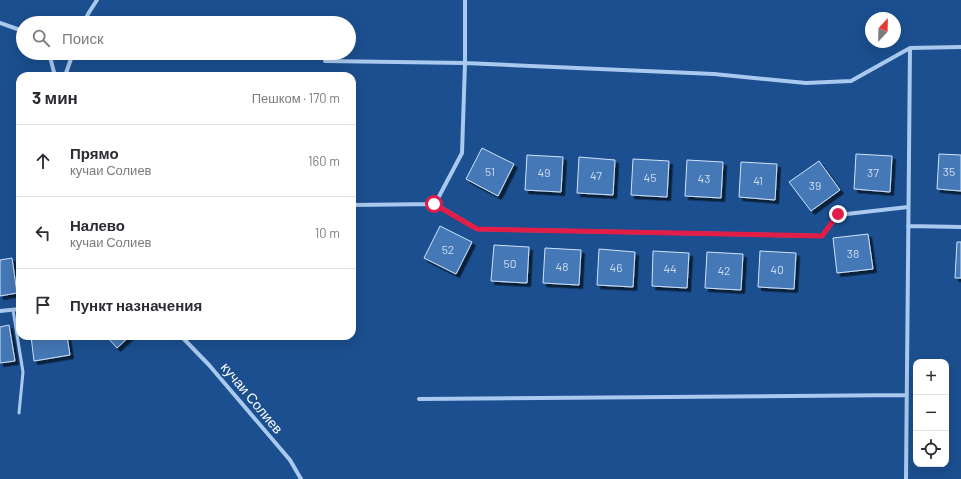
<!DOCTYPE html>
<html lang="ru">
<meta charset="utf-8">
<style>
:root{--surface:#fff;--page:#f2f2f3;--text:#2b2b33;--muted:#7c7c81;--line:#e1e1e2}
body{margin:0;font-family:Barlow,sans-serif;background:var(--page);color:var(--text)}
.controls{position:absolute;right:12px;bottom:12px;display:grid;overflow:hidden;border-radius:8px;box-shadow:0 4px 16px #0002}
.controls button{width:36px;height:36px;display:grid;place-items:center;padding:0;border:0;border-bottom:1px solid var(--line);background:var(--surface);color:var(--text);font:20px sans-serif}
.compass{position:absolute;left:865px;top:12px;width:36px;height:36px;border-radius:50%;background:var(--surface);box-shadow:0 4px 16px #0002;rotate:22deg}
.stop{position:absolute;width:12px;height:12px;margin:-9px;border:3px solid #e11d48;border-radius:50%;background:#fff}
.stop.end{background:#e11d48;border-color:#fff;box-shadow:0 1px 4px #0008}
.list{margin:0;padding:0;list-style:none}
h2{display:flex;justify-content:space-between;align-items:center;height:52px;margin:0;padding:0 16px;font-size:17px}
h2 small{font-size:13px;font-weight:400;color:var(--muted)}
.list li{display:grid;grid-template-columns:26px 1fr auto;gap:12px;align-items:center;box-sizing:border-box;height:72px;padding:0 16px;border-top:1px solid var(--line)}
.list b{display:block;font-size:15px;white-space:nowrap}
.list p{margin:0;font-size:13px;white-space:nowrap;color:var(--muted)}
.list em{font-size:13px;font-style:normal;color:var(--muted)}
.icon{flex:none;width:22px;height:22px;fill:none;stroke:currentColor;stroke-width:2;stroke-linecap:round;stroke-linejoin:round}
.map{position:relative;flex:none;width:961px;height:479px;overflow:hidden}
.search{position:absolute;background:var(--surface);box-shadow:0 4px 16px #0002;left:16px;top:16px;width:340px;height:44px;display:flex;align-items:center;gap:10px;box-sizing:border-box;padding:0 14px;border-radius:22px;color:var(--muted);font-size:15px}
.panel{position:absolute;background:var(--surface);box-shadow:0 4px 16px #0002;left:16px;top:72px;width:340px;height:268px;border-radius:12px}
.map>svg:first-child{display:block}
</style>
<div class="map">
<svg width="961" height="479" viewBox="0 0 961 479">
<defs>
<filter id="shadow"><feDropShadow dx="3.5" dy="3.5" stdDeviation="0" flood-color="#0009"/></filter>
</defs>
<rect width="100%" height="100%" fill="#1b4f8f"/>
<path fill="#4478b7" stroke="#cfe3fa" filter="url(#shadow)" d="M 482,148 L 514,164 L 498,196 L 466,179 Z
M 856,154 L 892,156 L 890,192 L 854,189 Z
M 939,154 L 961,155 L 961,191 L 937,189 Z
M 527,155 L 563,157 L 561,192 L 525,190 Z
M 579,157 L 615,160 L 613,195 L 577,193 Z
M 633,159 L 669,161 L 667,197 L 631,195 Z
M 687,160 L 723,162 L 721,198 L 685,196 Z
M 819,161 L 840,190 L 811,211 L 789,182 Z
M 741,162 L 777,164 L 775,200 L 739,197 Z
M 440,226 L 472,242 L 456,274 L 424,258 Z
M 868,234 L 873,269 L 837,273 L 833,238 Z
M 957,242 L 961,242 L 961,278 L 955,278 Z
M 494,245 L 529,247 L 527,283 L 491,281 Z
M 545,248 L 581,250 L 579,285 L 543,283 Z
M 599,249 L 635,252 L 633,287 L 597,285 Z
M 653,251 L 689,253 L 687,288 L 652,286 Z
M 760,251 L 796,253 L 794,289 L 758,287 Z
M 707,252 L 743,254 L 741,290 L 705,288 Z
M 12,258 L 17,293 L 0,296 L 0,260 Z
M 9,325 L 15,361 L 0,363 L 0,327 Z
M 31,336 L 67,336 L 70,355 L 34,361 Z
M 106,336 L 130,336 L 117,348 Z"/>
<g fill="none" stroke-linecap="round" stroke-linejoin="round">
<path stroke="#a9c9ee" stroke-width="3" d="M 13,310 L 23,372 L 19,413"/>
<path stroke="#a9c9ee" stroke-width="4" d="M 0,23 L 23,31
M 84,23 L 88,14 L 97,0
M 49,53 L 55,76
M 325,61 L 465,63 L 714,74 L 806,83 L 851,81 L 910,48 L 961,47
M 65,76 L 73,53
M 435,204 L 462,153 L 465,63 L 465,0
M 352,205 L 435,204 L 477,229 L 822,236 L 838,215 L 908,207
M 908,226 L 961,227
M 0,311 L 20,309
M 181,336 L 209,365 L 290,460 L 301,479
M 419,399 L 907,395
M 906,479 L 910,48"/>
</g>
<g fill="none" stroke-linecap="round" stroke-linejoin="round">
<path stroke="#e11d48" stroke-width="5" d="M 434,204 L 477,229 L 822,236 L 838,214"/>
</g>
<g text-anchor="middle" stroke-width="3.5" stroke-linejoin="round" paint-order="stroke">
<g font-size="12" fill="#d0dded">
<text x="490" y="176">51</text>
<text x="949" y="176">35</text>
<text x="544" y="177">49</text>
<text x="873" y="177">37</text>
<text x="596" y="180">47</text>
<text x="650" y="182">45</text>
<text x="704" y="183">43</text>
<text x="758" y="185">41</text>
<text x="815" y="190">39</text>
<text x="448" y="254">52</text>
<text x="853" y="258">38</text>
<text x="510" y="268">50</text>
<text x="562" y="271">48</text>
<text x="616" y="272">46</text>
<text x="670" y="273">44</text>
<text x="777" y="274">40</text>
<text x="724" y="275">42</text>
</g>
<g font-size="14" fill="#fff" stroke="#1b4f8f">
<text transform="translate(252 398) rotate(50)" y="5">кучаи Солиев</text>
</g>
</g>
</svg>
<div class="controls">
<button>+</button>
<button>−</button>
<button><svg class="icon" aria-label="locate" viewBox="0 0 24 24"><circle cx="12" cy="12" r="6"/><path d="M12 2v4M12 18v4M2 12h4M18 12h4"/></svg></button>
</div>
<svg class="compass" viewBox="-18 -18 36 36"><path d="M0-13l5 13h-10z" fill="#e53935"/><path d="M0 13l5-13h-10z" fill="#7c7c81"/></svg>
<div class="stop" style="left:434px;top:204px"></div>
<div class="stop end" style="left:838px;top:214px"></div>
<div class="search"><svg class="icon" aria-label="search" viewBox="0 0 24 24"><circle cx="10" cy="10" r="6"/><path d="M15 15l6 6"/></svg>Поиск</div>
<section class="panel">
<h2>3 мин<small>Пешком · 170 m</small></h2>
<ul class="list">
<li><svg class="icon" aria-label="ahead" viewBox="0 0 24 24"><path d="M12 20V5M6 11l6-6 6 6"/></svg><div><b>Прямо</b><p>кучаи Солиев</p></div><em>160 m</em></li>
<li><svg class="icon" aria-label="left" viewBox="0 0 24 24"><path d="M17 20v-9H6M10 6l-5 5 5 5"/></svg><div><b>Налево</b><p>кучаи Солиев</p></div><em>10 m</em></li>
<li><svg class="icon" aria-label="arrive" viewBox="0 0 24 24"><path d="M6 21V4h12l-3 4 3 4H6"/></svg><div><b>Пункт назначения</b></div></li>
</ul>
</section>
</div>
